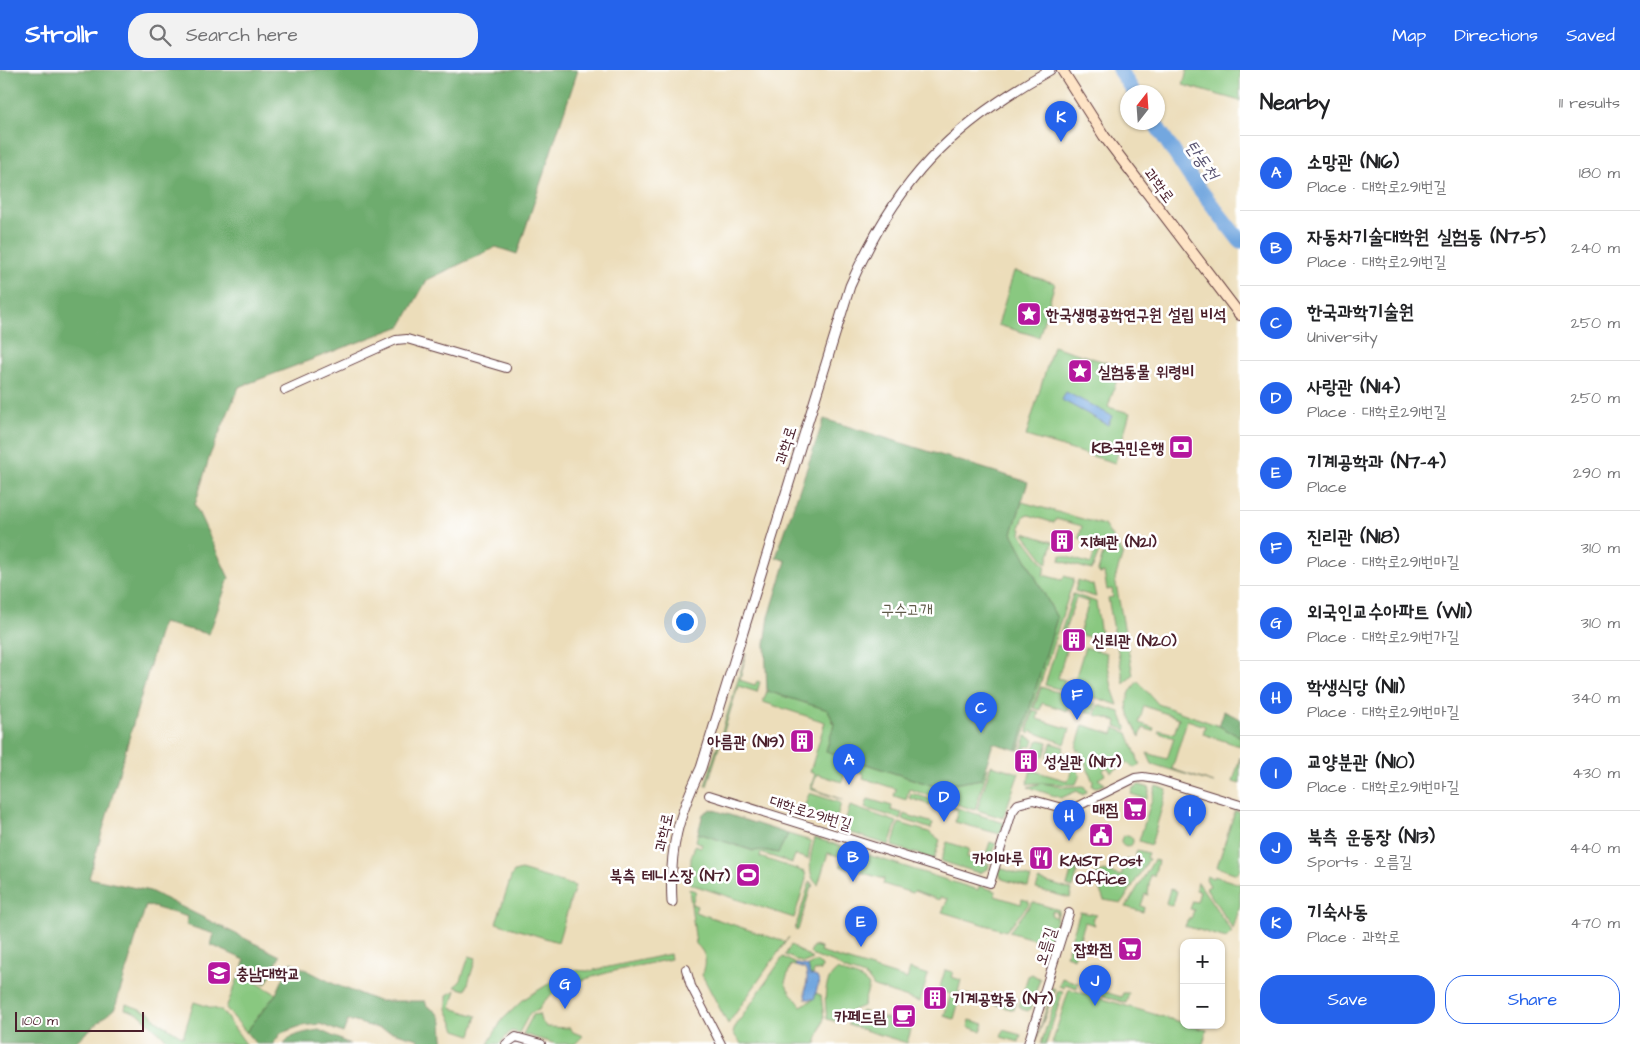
<!DOCTYPE html>
<meta charset="utf-8">
<style>
:root{--surface:#fff;--page:#f2f2f2;--text:#202124;--muted:#757577;--line:#e0e0e0;--accent:#2563eb}
body{margin:0;font-family:"Architects Daughter","Poor Story",sans-serif;background:var(--page);color:var(--text)}
.controls{position:absolute;right:15px;bottom:15px;display:grid;overflow:hidden;border-radius:10px;box-shadow:0 1px 4px #0004}
.controls button{width:45px;height:45px;display:grid;place-items:center;padding:0;border:0;border-bottom:1px solid var(--line);background:var(--surface);color:var(--text);font:25px sans-serif}
.compass{position:absolute;left:1120px;top:15px;width:45px;height:45px;border-radius:50%;background:var(--surface);box-shadow:0 1px 4px #0004;rotate:17deg}
.scale{position:absolute;left:15px;bottom:12px;width:129px;box-sizing:border-box;padding-left:5px;border:2px solid #4a1f2b;border-top:0;font-size:14px;line-height:18px;white-space:nowrap;color:#4a1f2b;-webkit-text-stroke:4px #fff;paint-order:stroke}
.you{position:absolute;left:684px;top:551px;width:18px;height:18px;margin:-12px;border:4px solid #fff;border-radius:50%;background:#1a73e8;box-shadow:0 0 0 8px #1a73e833}
.badge{display:grid;place-items:center;width:32px;height:32px;border-radius:50%;background:var(--accent);color:#fff;font-size:16px;font-weight:700}
.pin{position:absolute;translate:-50% -41px;filter:drop-shadow(0 1px 2px #0008)}
.pin::after{content:'';position:absolute;top:26px;width:18px;height:15px;background:inherit;clip-path:polygon(0 0,100% 0,50% 100%)}
.list{margin:0;padding:0;list-style:none}
h2{display:flex;justify-content:space-between;align-items:center;height:65px;margin:0;padding:0 20px;font-size:21px}
h2 small{font-size:16px;font-weight:400;color:var(--muted)}
.list li{display:grid;grid-template-columns:32px 1fr auto;gap:15px;align-items:center;box-sizing:border-box;height:75px;padding:0 20px;border-top:1px solid var(--line)}
.list b{display:block;font-size:19px;white-space:nowrap}
.list p{margin:0;font-size:16px;white-space:nowrap;color:var(--muted)}
.list em{font-size:16px;font-style:normal;color:var(--muted)}
.actions{display:flex;gap:10px;padding:15px 20px}
.actions a{flex:1;padding:11px 0;border:1px solid var(--accent);border-radius:20px;text-align:center;font-size:18px;color:var(--accent)}
.actions .main{background:var(--accent);color:#fff}
.icon{flex:none;width:28px;height:28px;fill:none;stroke:currentColor;stroke-width:2;stroke-linecap:round;stroke-linejoin:round}
.map{position:relative;flex:none;width:1240px;height:974px;overflow:hidden}
header{display:flex;align-items:center;gap:30px;box-sizing:border-box;height:70px;padding:0 25px;background:var(--accent);color:#fff}
header strong{font-size:24px}
nav{display:flex;gap:28px;margin-inline-start:auto;font-size:18px}
.search{width:350px;height:45px;background:var(--page);display:flex;align-items:center;gap:12px;box-sizing:border-box;padding:0 18px;border-radius:20px;color:var(--muted);font-size:19px}
main{display:flex}
aside{flex:1;background:var(--surface)}
.map>svg:first-child{display:block}
</style>
<header>
<strong>Strollr</strong>
<div class="search"><svg class="icon" aria-label="search" viewBox="0 0 24 24"><circle cx="10" cy="10" r="6"/><path d="M15 15l6 6"/></svg>Search here</div>
<nav><a>Map</a><a>Directions</a><a>Saved</a></nav>
</header>
<main>
<div class="map">
<svg width="1240" height="974" viewBox="0 0 1240 974">
<rect width="100%" height="100%" fill="#fff"/>
<filter id="ink" filterUnits="userSpaceOnUse"><feTurbulence type="fractalNoise" baseFrequency=".02" numOctaves="2"/><feDisplacementMap in="SourceGraphic" scale="10" xChannelSelector="R" yChannelSelector="G"/><feConvolveMatrix kernelMatrix="1 2 1 2 8 2 1 2 1" color-interpolation-filters="sRGB"/></filter>
<filter id="wash" filterUnits="userSpaceOnUse"><feTurbulence type="fractalNoise" baseFrequency=".0096" numOctaves="4" result="noise"/><feDisplacementMap in="SourceGraphic" scale="20" xChannelSelector="R" yChannelSelector="G"/><feGaussianBlur stdDeviation="1.12" result="paint"/><feColorMatrix in="noise" values="0 0 0 0 0 0 0 0 0 0 0 0 0 0 0 0 0 1.4 0 .05"/><feComposite in="paint" operator="in"/></filter>
<g filter="url(#wash)">
<rect width="100%" height="100%" fill="#ecddba"/>
<path fill="#89c880" stroke="#6a7456" d="M 1187,0 L 1240,0 L 1240,31 L 1183,15 Z
M 1014,201 L 1055,213 L 1039,267 L 998,255 Z
M 1053,276 L 1121,297 L 1108,337 L 1130,343 L 1115,393 L 1026,366 Z
M 1022,432 L 1104,455 L 1123,483 L 1115,509 L 1133,605 L 1124,614 L 1108,528 L 1113,527 L 1112,519 L 1107,520 L 1104,503 L 1100,504 L 1098,501 L 1105,477 L 1079,468 L 1082,456 L 1056,449 L 1054,453 L 1029,445 L 1024,446 L 1020,458 L 1022,459 L 1021,464 L 1046,497 L 1043,505 L 1062,510 L 1064,506 L 1074,509 L 1019,680 L 1017,680 L 1057,548 L 1012,463 Z
M 1025,463 L 1053,472 L 1047,494 L 1024,464 Z
M 1096,478 L 1100,479 L 1092,500 L 1060,491 L 1061,485 L 1091,494 Z
M 1078,510 L 1093,515 L 1096,527 L 1075,521 Z
M 1073,524 L 1096,532 L 1102,571 L 1079,564 L 1089,532 L 1076,528 L 1064,563 L 1061,562 Z
M 1057,575 L 1067,578 L 1058,608 L 1065,610 L 1062,620 L 1045,615 Z
M 1085,577 L 1106,583 L 1112,618 L 1118,635 L 1075,621 L 1064,621 L 1067,611 L 1074,613 Z
M 746,584 L 740,610 L 755,615 L 757,611 L 760,612 L 757,622 L 738,616 L 707,716 L 705,716 Z
M 1138,611 L 1158,634 L 1219,656 L 1240,667 L 1240,676 L 1203,664 L 1205,656 L 1187,650 L 1172,699 L 1214,713 L 1152,694 L 1147,683 L 1167,689 L 1174,668 L 1159,663 L 1159,660 L 1174,664 L 1179,648 L 1144,636 L 1139,653 L 1154,658 L 1153,661 L 1143,658 L 1140,667 L 1139,666 C 1129,643 1119,632 1138,611 Z
M 1041,617 L 1073,627 L 1068,641 L 1042,633 L 1040,640 L 1034,638 Z
M 767,621 L 828,640 L 834,654 L 826,681 L 937,717 L 981,709 L 985,698 L 988,698 L 975,740 L 909,719 L 906,730 L 894,726 L 896,719 L 863,708 L 864,704 L 847,698 L 842,712 L 817,704 L 812,718 L 843,730 L 810,719 L 815,704 L 810,702 L 825,652 L 763,632 Z
M 1075,627 L 1096,634 L 1093,644 L 1084,641 L 1087,633 L 1075,629 Z
M 1098,635 L 1120,642 L 1127,660 L 1116,656 L 1117,651 L 1095,645 Z
M 1033,640 L 1039,642 L 1037,649 L 1070,659 L 1065,674 L 1031,661 L 1030,664 L 1027,662 Z
M 1083,655 L 1113,664 L 1115,658 L 1128,663 L 1140,695 L 1134,698 L 1127,693 L 1111,702 L 1107,697 L 1103,700 L 1105,705 L 1098,709 L 1105,714 L 1097,717 L 1092,716 L 1093,712 L 1080,680 L 1077,681 L 1076,678 Z
M 1026,666 L 1034,670 L 1032,677 L 1026,676 L 1023,686 L 1020,685 Z
M 1040,670 L 1048,672 L 1044,687 L 1033,684 L 1037,671 Z
M 1051,673 L 1064,677 L 1062,683 L 1072,686 L 1076,695 L 1074,696 L 1080,705 L 1076,714 C 1059,716 1044,711 1027,714 L 1031,700 L 1068,711 L 1073,696 L 1047,688 Z
M 1240,687 L 1240,714 L 1233,712 Z
M 991,695 L 1019,703 L 1003,748 L 977,740 Z
M 1042,713 L 1064,717 L 1084,716 L 1087,722 L 1083,725 L 1077,721 L 1061,728 L 1028,717 Z
M 1139,715 L 1150,718 L 1147,729 L 1131,724 L 1133,718 Z
M 1156,716 L 1167,720 L 1151,775 L 1139,771 Z
M 809,723 L 841,733 L 834,757 L 816,752 L 805,735 Z
M 911,723 L 1004,753 L 1000,764 L 955,752 L 958,740 L 942,734 L 941,738 L 909,728 Z
M 868,729 L 892,736 L 891,740 L 902,743 L 900,749 L 865,738 Z
M 850,736 L 897,752 L 889,775 L 842,760 Z
M 1235,741 L 1240,742 L 1240,799 L 1237,804 L 1217,797 Z
M 904,744 L 933,753 L 931,759 L 902,749 Z
M 899,753 L 929,762 L 940,770 L 934,789 L 892,776 Z
M 698,763 L 753,781 L 762,780 L 778,783 L 788,764 L 811,771 L 808,789 L 795,785 L 792,793 L 761,783 L 760,787 L 805,802 L 806,809 L 794,848 L 690,814 L 691,788 L 695,775 L 701,777 L 702,774 L 696,771 Z
M1121 771a6 6 0 1 1 12 0a6 6 0 1 1-12 0Z
M 815,768 L 978,820 L 979,816 L 996,821 L 995,826 L 1021,834 L 1022,829 L 1029,831 L 1029,834 L 1006,861 L 942,842 L 948,829 L 940,827 L 939,830 L 914,821 L 912,823 L 883,814 L 884,809 L 840,796 L 842,787 L 828,783 L 818,815 C 805,805 811,781 815,768 Z
M 947,772 L 969,779 L 967,787 L 989,794 L 988,799 L 979,803 L 941,791 Z
M 990,772 L 996,774 L 990,792 L 980,789 L 981,783 L 986,784 Z
M 1137,780 L 1148,783 L 1146,788 L 1149,789 L 1122,833 L 1104,830 L 1093,806 L 1104,801 L 1121,806 L 1126,789 L 1134,791 Z
M 1154,790 L 1158,791 L 1154,806 L 1150,805 L 1148,825 L 1145,824 L 1141,836 L 1144,837 L 1143,842 L 1126,837 Z
M 1075,793 L 1077,804 L 1073,818 L 1067,816 L 1073,795 Z
M 1000,798 L 1031,808 L 1028,817 L 1002,809 L 999,803 Z
M 521,800 L 575,816 L 558,872 L 496,853 L 511,807 L 514,802 Z
M 1207,806 L 1213,808 L 1214,806 L 1240,814 L 1240,836 L 1233,859 L 1206,818 L 1210,816 L 1206,809 Z
M 1039,810 L 1072,820 L 1070,828 L 1036,819 Z
M 810,811 L 813,816 L 811,817 L 798,860 L 795,859 Z
M 1198,812 L 1232,862 L 1226,868 L 1185,856 L 1188,849 L 1191,849 L 1194,840 L 1190,839 L 1193,831 L 1197,832 L 1200,821 L 1196,820 Z
M 689,819 L 696,821 L 692,834 L 697,836 L 695,842 L 785,872 L 789,867 L 728,954 L 702,905 C 708,892 706,883 696,874 Z
M 1170,819 L 1177,821 L 1173,835 L 1170,836 L 1166,833 Z
M 1033,832 L 1059,840 L 1057,847 L 1056,842 L 1052,841 L 1051,845 L 1057,848 L 1047,879 L 1039,877 L 1040,871 L 1009,862 Z
M 1080,842 L 1097,845 L 1092,849 L 1095,855 L 1085,852 L 1074,888 L 1066,885 Z
M 791,875 L 813,889 L 803,893 L 785,885 Z
M 813,876 L 821,878 L 820,882 L 907,909 L 910,899 L 928,905 L 920,932 L 874,917 C 868,905 861,905 849,901 C 843,900 838,894 832,892 C 824,889 817,889 810,883 Z
M 670,884 L 671,889 C 641,896 549,909 539,940 L 530,943 L 519,963 L 511,961 L 499,974 L 488,974 L 502,950 L 524,929 L 571,900 L 590,901 Z
M 469,886 L 476,888 L 466,920 L 455,917 L 461,910 Z
M 783,887 L 796,894 L 795,896 L 791,895 L 785,912 C 788,922 795,927 801,936 L 814,929 L 815,923 L 821,925 L 824,948 L 816,974 L 741,974 L 733,963 L 735,957 Z
M 814,892 L 818,892 L 822,896 L 821,900 L 814,901 L 813,905 L 810,905 L 808,896 Z
M 837,900 C 848,906 861,905 869,916 L 863,936 L 853,940 L 840,953 L 827,949 C 825,933 822,911 837,900 Z
M 945,900 L 953,902 L 951,907 L 961,910 L 958,922 L 1003,935 L 1007,925 L 1017,928 L 1014,940 L 969,927 L 967,932 L 959,931 L 954,949 L 944,946 L 951,924 L 939,920 Z
M 240,903 L 276,924 L 246,962 L 226,938 Z
M 1032,904 L 1040,909 L 1030,939 L 1028,941 L 1021,939 L 1019,936 L 1028,906 Z
M 1062,908 L 1078,913 L 1077,918 L 1065,914 L 1064,918 L 1059,916 Z
M 1050,917 L 1055,919 L 1035,974 L 1052,921 Z
M 1089,917 L 1121,927 L 1123,923 L 1129,923 L 1126,933 L 1087,921 Z
M 1069,919 L 1184,953 L 1184,955 L 1207,960 L 1203,974 L 1052,974 Z
M 456,920 L 451,938 L 477,946 L 471,965 L 456,960 L 447,939 L 447,925 Z
M 1058,920 L 1063,921 L 1046,974 L 1041,974 Z
M 194,932 L 222,941 L 246,974 L 172,974 L 139,944 L 125,939 L 126,934 L 151,943 L 156,950 L 183,967 Z
M 862,941 L 899,952 L 898,957 L 911,960 L 907,973 L 848,955 L 852,946 Z
M 539,944 L 541,951 L 547,957 L 570,958 L 573,962 L 583,966 L 575,974 L 556,974 L 523,964 L 533,945 Z
M 970,950 L 984,954 L 981,961 L 968,957 Z
M 1003,960 L 1021,965 L 1019,972 L 1001,967 Z"/>
<path fill="#6eac6e" stroke="#5c664c" d="M 0,0 L 578,0 L 517,184 L 496,177 L 427,210 L 401,256 L 239,317 L 210,385 L 195,435 L 229,508 L 209,564 L 162,553 L 89,808 L 150,821 L 280,886 L 266,914 L 241,900 L 245,890 L 211,875 L 214,864 L 186,855 L 188,847 L 146,835 L 115,938 L 73,974 L 0,974 Z
M 824,349 L 1028,412 L 1012,463 L 1057,548 L 1017,680 L 993,673 L 982,709 L 937,717 L 826,681 L 834,654 L 828,640 L 767,621 L 765,574 L 769,547 L 786,491 L 776,487 Z
M 1224,641 L 1240,649 L 1240,667 L 1219,656 Z
M 711,739 L 788,764 L 778,783 L 762,780 L 754,781 L 698,763 L 703,744 Z
M 291,892 L 334,914 L 378,931 L 425,931 L 427,936 C 448,948 440,954 444,974 L 418,974 L 418,969 L 348,950 L 343,963 L 320,954 L 301,956 L 281,963 L 273,974 L 256,974 L 246,962 L 276,924 Z
M 319,960 L 350,974 L 284,974 C 291,964 307,962 319,960 Z"/>
<path fill="#73a7df" stroke="#5e6385" d="M 1066,322 L 1112,346 L 1108,355 L 1062,330 Z
M 796,894 L 808,896 L 810,905 L 817,907 L 819,912 L 814,929 L 806,929 C 802,919 811,911 805,899 L 795,896 Z"/>
<g fill="none" stroke-linecap="round" stroke-linejoin="round">
<path stroke="#73a7df" stroke-width="15" d="M 1119,0 L 1134,22
M 1154,52 L 1191,108 L 1240,171"/>
</g>
</g>
<g filter="url(#ink)">
<g fill="none" stroke-linecap="round" stroke-linejoin="round">
<defs>
<path id="minor" d="M 285,320 L 396,270 L 407,269 L 506,298
M 709,725 L 990,813 L 1012,742 L 1018,734 L 1033,730 L 1062,738 L 1074,738 L 1135,708 L 1143,707 L 1156,709 L 1240,735
M 686,899 L 691,916 L 721,974
M 506,974 L 516,967 L 541,974
M 1028,974 L 1069,843"/>
<path id="tertiary" d="M 672,832 C 669,778 678,747 701,698 L 850,216 C 896,111 951,55 1050,0"/>
<path id="secondary" d="M 1062,0 L 1104,66 L 1240,245"/>
</defs>
<use href="#minor" stroke="#623c40" stroke-width="10"/>
<use href="#tertiary" stroke="#623c40" stroke-width="11"/>
<use href="#secondary" stroke="#623c40" stroke-width="12"/>
<use href="#minor" stroke="#fff" stroke-width="8"/>
<use href="#tertiary" stroke="#fff" stroke-width="9"/>
<use href="#secondary" stroke="#fee4c6" stroke-width="10"/>
</g>
</g>
<defs>
<symbol id="sight-square" viewBox="-11 -11 22 22"><rect x="-9" y="-9" width="18" height="18" rx="4" fill="#b5179e" stroke="#fff"/><path d="M0-6L1.8-2.2L6-1.7L2.9 1.2L3.7 5.4L0 3.3L-3.7 5.4L-2.9 1.2L-6-1.7L-1.8-2.2Z" fill="#fff"/></symbol>
<symbol id="bank-square" viewBox="-11 -11 22 22"><rect x="-9" y="-9" width="18" height="18" rx="4" fill="#b5179e" stroke="#fff"/><path d="M-6-4H6V4H-6ZM0-2.3a2.3 2.3 0 1 0 0 4.6a2.3 2.3 0 1 0 0-4.6Z" fill="#fff"/></symbol>
<symbol id="building-square" viewBox="-11 -11 22 22"><rect x="-9" y="-9" width="18" height="18" rx="4" fill="#b5179e" stroke="#fff"/><path d="M-4-6H4V6H1V3H-1V6H-4ZM-2.5-4.3h1.7v1.8h-1.7ZM.8-4.3h1.7v1.8H.8ZM-2.5-1h1.7V.8h-1.7ZM.8-1h1.7V.8H.8Z" fill="#fff"/></symbol>
<symbol id="supermarket-square" viewBox="-11 -11 22 22"><rect x="-9" y="-9" width="18" height="18" rx="4" fill="#b5179e" stroke="#fff"/><path d="M-6-5.5h2.5l.6 2H6L4.5 2H-2.5L-4.4-4H-6ZM-1.5 3.2a1.3 1.3 0 1 0 .1 0ZM3 3.2a1.3 1.3 0 1 0 .1 0Z" fill="#fff"/></symbol>
<symbol id="civic-square" viewBox="-11 -11 22 22"><rect x="-9" y="-9" width="18" height="18" rx="4" fill="#b5179e" stroke="#fff"/><path d="M-.6-6.5H3V-4.5H.6V-3L4-1V1h2V6H-6V1h2V-1L-.6-3ZM-1.2 2.5V6h2.4V2.5Z" fill="#fff"/></symbol>
<symbol id="restaurant-square" viewBox="-11 -11 22 22"><rect x="-9" y="-9" width="18" height="18" rx="4" fill="#b5179e" stroke="#fff"/><path d="M-5-6h1v4h1v-4h1v4h1v-4h1v5L-1.5 .5V6h-2V.5L-5-1ZM5-6V6H3V1.5H1.5Q1.5-4 5-6Z" fill="#fff"/></symbol>
<symbol id="stadium-square" viewBox="-11 -11 22 22"><rect x="-9" y="-9" width="18" height="18" rx="4" fill="#b5179e" stroke="#fff"/><path d="M0-5a6.5 5 0 1 0 0 10a6.5 5 0 1 0 0-10ZM-3.5-1.8h7v3.6h-7Z" fill="#fff"/></symbol>
<symbol id="university-square" viewBox="-11 -11 22 22"><rect x="-9" y="-9" width="18" height="18" rx="4" fill="#b5179e" stroke="#fff"/><path d="M0-5L7-2L0 1L-7-2ZM-4 1L0 2.5L4 1V4Q0 6-4 4Z" fill="#fff"/></symbol>
<symbol id="cafe-square" viewBox="-11 -11 22 22"><rect x="-9" y="-9" width="18" height="18" rx="4" fill="#b5179e" stroke="#fff"/><path d="M-5.5-4.5H6V0H3Q3 3.5 0 3.5H-2.5Q-5.5 3.5-5.5 0ZM3-3.2v2h1.7v-2ZM-6 4.5H4V6H-6Z" fill="#fff"/></symbol>
</defs>
<g fill-rule="evenodd">
<use href="#sight-square" x="1015" y="230" width="28" height="28"/>
<use href="#sight-square" x="1066" y="287" width="28" height="28"/>
<use href="#bank-square" x="1167" y="363" width="28" height="28"/>
<use href="#building-square" x="1048" y="457" width="28" height="28"/>
<use href="#building-square" x="1060" y="556" width="28" height="28"/>
<use href="#building-square" x="788" y="657" width="28" height="28"/>
<use href="#building-square" x="1012" y="677" width="28" height="28"/>
<use href="#supermarket-square" x="1121" y="725" width="28" height="28"/>
<use href="#civic-square" x="1087" y="751" width="28" height="28"/>
<use href="#restaurant-square" x="1027" y="774" width="28" height="28"/>
<use href="#stadium-square" x="734" y="791" width="28" height="28"/>
<use href="#supermarket-square" x="1116" y="865" width="28" height="28"/>
<use href="#university-square" x="205" y="889" width="28" height="28"/>
<use href="#building-square" x="921" y="914" width="28" height="28"/>
<use href="#cafe-square" x="890" y="932" width="28" height="28"/>
</g>
<g text-anchor="middle" stroke-width="5" stroke-linejoin="round" paint-order="stroke">
<g font-size="16" fill="#4a1f2b" stroke="#fff">
<text transform="translate(1160 115) rotate(53)" y="6">과학로</text>
<text transform="translate(785 375) rotate(-73)" y="6">과학로</text>
<text transform="translate(811 742) rotate(17)" y="6">대학로291번길</text>
<text transform="translate(663 762) rotate(-78)" y="6">과학로</text>
<text transform="translate(1045 876) rotate(-73)" y="6">오름길</text>
</g>
<g font-size="16" font-weight="bold" fill="#4a1f2b" stroke="#fff" text-anchor="start">
<text x="1046" y="250">한국생명공학연구원 설립 비석</text>
<text x="1098" y="307">실험동물 위령비</text>
<text x="1164" y="383" text-anchor="end">KB국민은행</text>
<text x="1080" y="477">지혜관 (N21)</text>
<text x="1092" y="576">신뢰관 (N20)</text>
<text x="784" y="677" text-anchor="end">아름관 (N19)</text>
<text x="1044" y="697">성실관 (N17)</text>
<text x="1118" y="745" text-anchor="end">매점</text>
<text x="1024" y="794" text-anchor="end">카이마루</text>
<text x="1101" y="796" text-anchor="middle">KAIST Post<tspan x="1101" dy="18">Office</tspan></text>
<text x="730" y="811" text-anchor="end">북측 테니스장 (N7)</text>
<text x="1112" y="885" text-anchor="end">잡화점</text>
<text x="236" y="909">충남대학교</text>
<text x="952" y="934">기계공학동 (N7)</text>
<text x="886" y="952" text-anchor="end">카페드림</text>
</g>
<g font-size="16" fill="#605a49" stroke="#fff">
<text x="907" y="545">구수고개</text>
</g>
<g font-size="18" font-style="italic" fill="#5a5573" stroke="#fff">
<text transform="translate(1202 90) rotate(55)" y="6">탄동천</text>
</g>
</g>
</svg>
<div class="controls">
<button>+</button>
<button>−</button>
</div>
<svg class="compass" viewBox="-18 -18 36 36"><path d="M0-13l5 13h-10z" fill="#e53935"/><path d="M0 13l5-13h-10z" fill="#757577"/></svg>
<div class="scale">100 m</div>
<div class="you"></div>
<div class="pin badge" style="left:849px;top:715px">A</div>
<div class="pin badge" style="left:853px;top:812px">B</div>
<div class="pin badge" style="left:981px;top:663px">C</div>
<div class="pin badge" style="left:944px;top:752px">D</div>
<div class="pin badge" style="left:861px;top:877px">E</div>
<div class="pin badge" style="left:1077px;top:650px">F</div>
<div class="pin badge" style="left:565px;top:939px">G</div>
<div class="pin badge" style="left:1069px;top:771px">H</div>
<div class="pin badge" style="left:1190px;top:766px">I</div>
<div class="pin badge" style="left:1095px;top:936px">J</div>
<div class="pin badge" style="left:1061px;top:72px">K</div>
</div>
<aside>
<h2>Nearby<small>11 results</small></h2>
<ul class="list">
<li><span class="badge">A</span><div><b>소망관 (N16)</b><p>Place · 대학로291번길</p></div><em>180 m</em></li>
<li><span class="badge">B</span><div><b>자동차기술대학원 실험동 (N7-5)</b><p>Place · 대학로291번길</p></div><em>240 m</em></li>
<li><span class="badge">C</span><div><b>한국과학기술원</b><p>University</p></div><em>250 m</em></li>
<li><span class="badge">D</span><div><b>사랑관 (N14)</b><p>Place · 대학로291번길</p></div><em>250 m</em></li>
<li><span class="badge">E</span><div><b>기계공학과 (N7-4)</b><p>Place</p></div><em>290 m</em></li>
<li><span class="badge">F</span><div><b>진리관 (N18)</b><p>Place · 대학로291번마길</p></div><em>310 m</em></li>
<li><span class="badge">G</span><div><b>외국인교수아파트 (W11)</b><p>Place · 대학로291번가길</p></div><em>310 m</em></li>
<li><span class="badge">H</span><div><b>학생식당 (N11)</b><p>Place · 대학로291번마길</p></div><em>340 m</em></li>
<li><span class="badge">I</span><div><b>교양분관 (N10)</b><p>Place · 대학로291번마길</p></div><em>430 m</em></li>
<li><span class="badge">J</span><div><b>북측 운동장 (N13)</b><p>Sports · 오름길</p></div><em>440 m</em></li>
<li><span class="badge">K</span><div><b>기숙사동</b><p>Place · 과학로</p></div><em>470 m</em></li>
</ul>
<div class="actions"><a class="main">Save</a><a>Share</a></div>
</aside>
</main>
